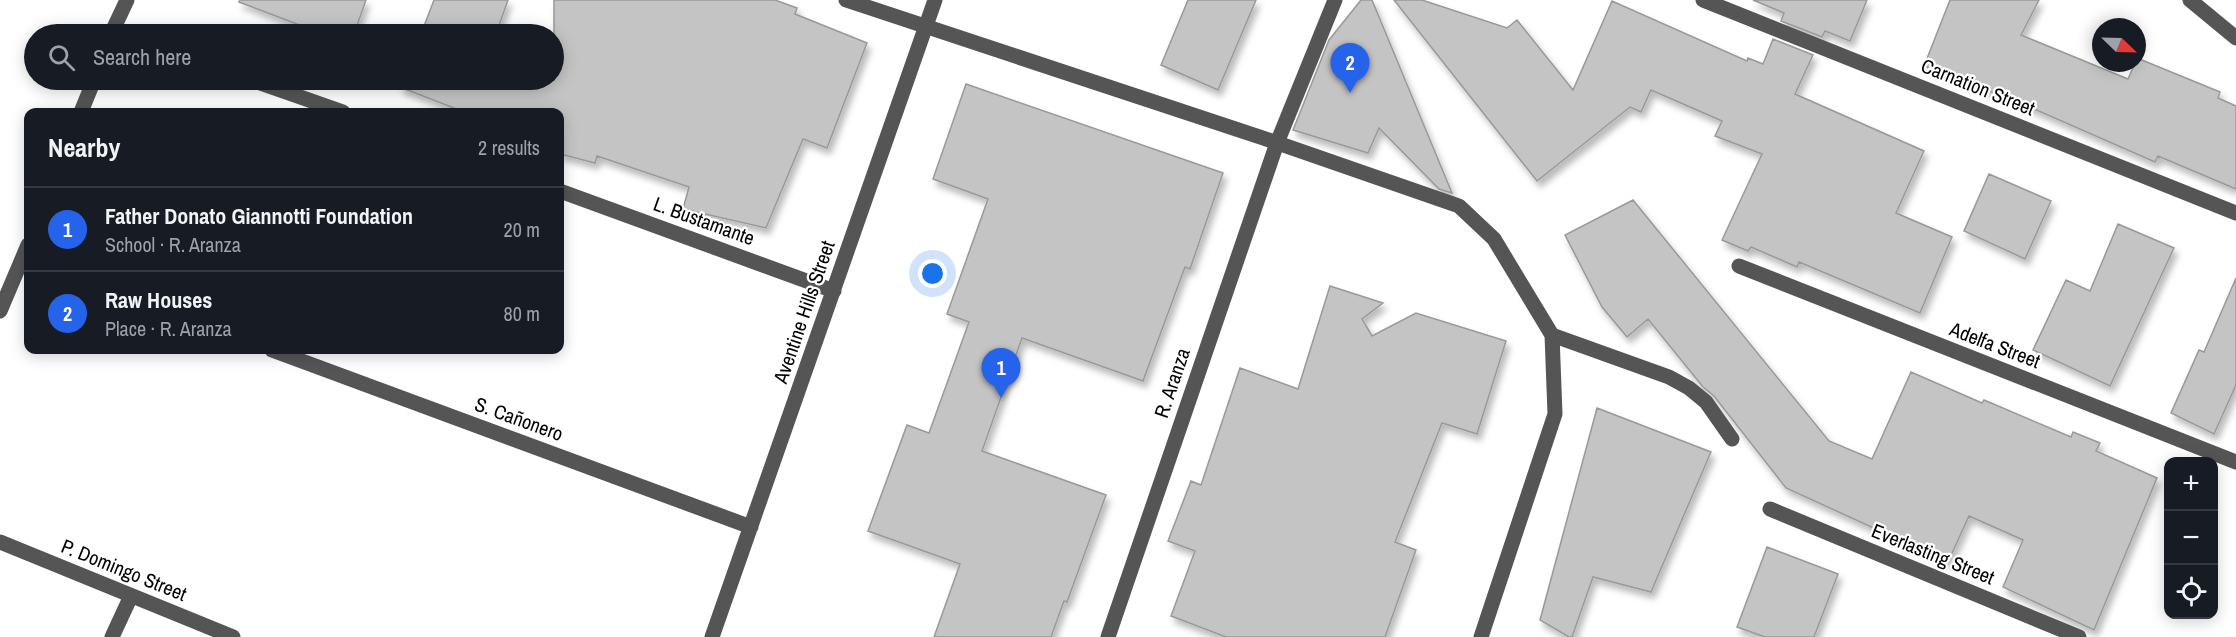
<!DOCTYPE html>
<meta charset="utf-8">
<style>
:root{--surface:#171b24;--page:#242831;--text:#f1f3f6;--muted:#9ea1a6;--line:#363941;--accent:#2563eb}
body{margin:0;font-family:"Archivo Narrow",sans-serif;background:var(--page);color:var(--text)}
.controls{position:absolute;right:18px;bottom:18px;display:grid;overflow:hidden;border-radius:12px;box-shadow:0 3px 15px #0003}
.controls button{width:54px;height:54px;display:grid;place-items:center;padding:0;border:0;border-bottom:2px solid var(--line);background:var(--surface);color:var(--text);font:30px sans-serif}
.compass{position:absolute;left:2092px;top:18px;width:54px;height:54px;border-radius:50%;background:var(--surface);box-shadow:0 3px 15px #0003;rotate:113deg}
.you{position:absolute;left:933px;top:274px;width:21px;height:21px;margin:-15px;border:4px solid #fff;border-radius:50%;background:#1a73e8;box-shadow:0 0 0 9px #1a73e833}
.badge{display:grid;place-items:center;width:39px;height:39px;border-radius:50%;background:var(--accent);color:#fff;font-size:20px;font-weight:700}
.pin{position:absolute;translate:-50% -50px;filter:drop-shadow(0 2px 3px #0008)}
.pin::after{content:'';position:absolute;top:32px;width:21px;height:18px;background:inherit;clip-path:polygon(0 0,100% 0,50% 100%)}
.list{margin:0;padding:0;list-style:none}
h2{display:flex;justify-content:space-between;align-items:center;height:78px;margin:0;padding:0 24px;font-size:26px}
h2 small{font-size:20px;font-weight:400;color:var(--muted)}
.list li{display:grid;grid-template-columns:39px 1fr auto;gap:18px;align-items:center;box-sizing:border-box;height:84px;padding:0 24px;border-top:2px solid var(--line)}
.list b{display:block;font-size:22px;white-space:nowrap}
.list p{margin:0;font-size:20px;white-space:nowrap;color:var(--muted)}
.list em{font-size:20px;font-style:normal;color:var(--muted)}
.icon{flex:none;width:33px;height:33px;fill:none;stroke:currentColor;stroke-width:2;stroke-linecap:round;stroke-linejoin:round}
.map{position:relative;flex:none;width:2236px;height:637px;overflow:hidden}
.search{position:absolute;background:var(--surface);box-shadow:0 3px 15px #0003;left:24px;top:24px;width:540px;height:66px;display:flex;align-items:center;gap:15px;box-sizing:border-box;padding:0 21px;border-radius:33px;color:var(--muted);font-size:22px}
.panel{position:absolute;background:var(--surface);box-shadow:0 3px 15px #0003;left:24px;top:108px;width:540px;height:246px;border-radius:12px}
.map>svg:first-child{display:block}
</style>
<div class="map">
<svg width="2236" height="637" viewBox="0 0 2236 637">
<defs>
<filter id="shadow"><feDropShadow dx="3.5" dy="6" stdDeviation="3" flood-color="#0004"/></filter>
</defs>
<rect width="100%" height="100%" fill="#fff"/>
<path fill="#c4c4c4" stroke="#999" stroke-width="1.5" filter="url(#shadow)" d="M 240,0 L 366,0 L 354,34 L 323,34 L 239,2 Z
M 434,0 L 508,0 L 496,34 L 421,34 Z
M 554,0 L 775,0 L 797,8 L 795,14 L 867,43 L 827,148 L 803,139 L 766,228 L 683,209 L 689,187 L 597,156 L 595,163 L 560,154 L 560,112 L 464,112 L 400,87 L 403,80 L 554,80 Z
M 1188,0 L 1256,0 L 1218,90 L 1161,65 Z
M 1361,0 L 1372,0 L 1452,193 L 1439,189 L 1379,128 L 1368,153 L 1293,130 L 1329,40 Z
M 1394,0 L 1422,0 L 1507,28 L 1517,20 L 1573,90 L 1612,1 L 1747,61 L 1748,58 L 1763,64 L 1773,39 L 1813,55 L 1795,94 L 1924,151 L 1896,213 L 1952,237 L 1920,313 L 1799,262 L 1797,267 L 1751,247 L 1748,251 L 1722,240 L 1762,154 L 1715,136 L 1722,121 L 1651,90 L 1641,112 L 1630,107 L 1537,181 Z
M 1753,0 L 1867,0 L 1850,41 L 1825,31 L 1822,37 L 1781,21 L 1784,13 Z
M 1950,0 L 2039,0 L 2021,35 L 2128,79 L 2137,58 L 2220,92 L 2218,98 L 2236,106 L 2236,189 L 2158,156 L 2155,162 L 2018,102 L 1924,66 Z
M 966,84 L 1223,173 L 1190,269 L 1185,267 L 1143,381 L 1022,338 L 982,451 L 1106,495 L 1067,602 L 1064,601 L 1051,637 L 934,637 L 960,564 L 868,531 L 907,425 L 929,433 L 969,322 L 947,314 L 988,199 L 933,179 Z
M 1989,174 L 2051,201 L 2025,259 L 1964,231 Z
M 1633,200 L 1829,441 L 1872,459 L 1911,372 L 1982,403 L 1984,400 L 2071,437 L 2073,432 L 2100,443 L 2096,451 L 2157,478 L 2094,630 L 2003,587 L 2023,540 L 1969,516 L 1948,562 L 1786,488 L 1714,396 L 1703,387 L 1648,319 L 1627,337 L 1602,307 L 1565,235 Z
M 2118,224 L 2174,248 L 2110,386 L 2033,350 L 2066,280 L 2090,291 Z
M 2236,278 L 2236,385 L 2214,434 L 2171,413 L 2199,350 L 2204,352 Z
M 1330,286 L 1383,303 L 1362,319 L 1372,336 L 1416,313 L 1506,341 L 1477,434 L 1442,423 L 1395,542 L 1416,550 L 1385,637 L 1226,637 L 1171,616 L 1195,551 L 1168,541 L 1191,481 L 1201,485 L 1240,368 L 1298,389 Z
M 1597,408 L 1711,452 L 1651,592 L 1593,577 L 1572,637 L 1569,637 L 1540,620 Z
M 1767,547 L 1838,574 L 1814,637 L 1765,637 L 1737,627 Z"/>
<g fill="none" stroke-linecap="round" stroke-linejoin="round">
<path stroke="#555" stroke-width="15" d="M 846,0 L 1266,139 L 1459,206 L 1494,239 L 1552,335 L 1555,414 L 1481,637
M 1703,0 L 2236,213
M 2190,0 L 2236,38
M 111,34 L 127,0
M 252,80 L 343,112
M 81,112 L 94,80
M 560,191 L 834,291
M 1739,266 L 2236,462
M 0,311 L 28,245
M 1552,335 L 1669,377 L 1689,388 L 1706,402 L 1732,439
M 272,350 L 751,527
M 1770,509 L 2079,637
M 0,542 L 233,637
M 112,637 L 131,596
M 712,637 L 935,0
M 1108,637 L 1277,143 L 1335,0"/>
</g>
<g text-anchor="middle" stroke-width="4.5" stroke-linejoin="round" paint-order="stroke">
<g font-size="20" fill="#000" stroke="#fff">
<text transform="translate(1978 87) rotate(22)" y="7">Carnation Street</text>
<text transform="translate(704 221) rotate(20)" y="7">L. Bustamante</text>
<text transform="translate(804 312) rotate(-71)" y="7">Aventine Hills Street</text>
<text transform="translate(1995 345) rotate(21)" y="7">Adelfa Street</text>
<text transform="translate(1172 383) rotate(-71)" y="7">R. Aranza</text>
<text transform="translate(519 419) rotate(20)" y="7">S. Cañonero</text>
<text transform="translate(1933 554) rotate(22)" y="7">Everlasting Street</text>
<text transform="translate(124 570) rotate(22)" y="7">P. Domingo Street</text>
</g>
</g>
</svg>
<div class="controls">
<button>+</button>
<button>−</button>
<button><svg class="icon" aria-label="locate" viewBox="0 0 24 24"><circle cx="12" cy="12" r="6"/><path d="M12 2v4M12 18v4M2 12h4M18 12h4"/></svg></button>
</div>
<svg class="compass" viewBox="-18 -18 36 36"><path d="M0-13l5 13h-10z" fill="#e53935"/><path d="M0 13l5-13h-10z" fill="#9ea1a6"/></svg>
<div class="you"></div>
<div class="pin badge" style="left:1001px;top:398px">1</div>
<div class="pin badge" style="left:1350px;top:93px">2</div>
<div class="search"><svg class="icon" aria-label="search" viewBox="0 0 24 24"><circle cx="10" cy="10" r="6"/><path d="M15 15l6 6"/></svg>Search here</div>
<section class="panel">
<h2>Nearby<small>2 results</small></h2>
<ul class="list">
<li><span class="badge">1</span><div><b>Father Donato Giannotti Foundation</b><p>School · R. Aranza</p></div><em>20 m</em></li>
<li><span class="badge">2</span><div><b>Raw Houses</b><p>Place · R. Aranza</p></div><em>80 m</em></li>
</ul>
</section>
</div>
